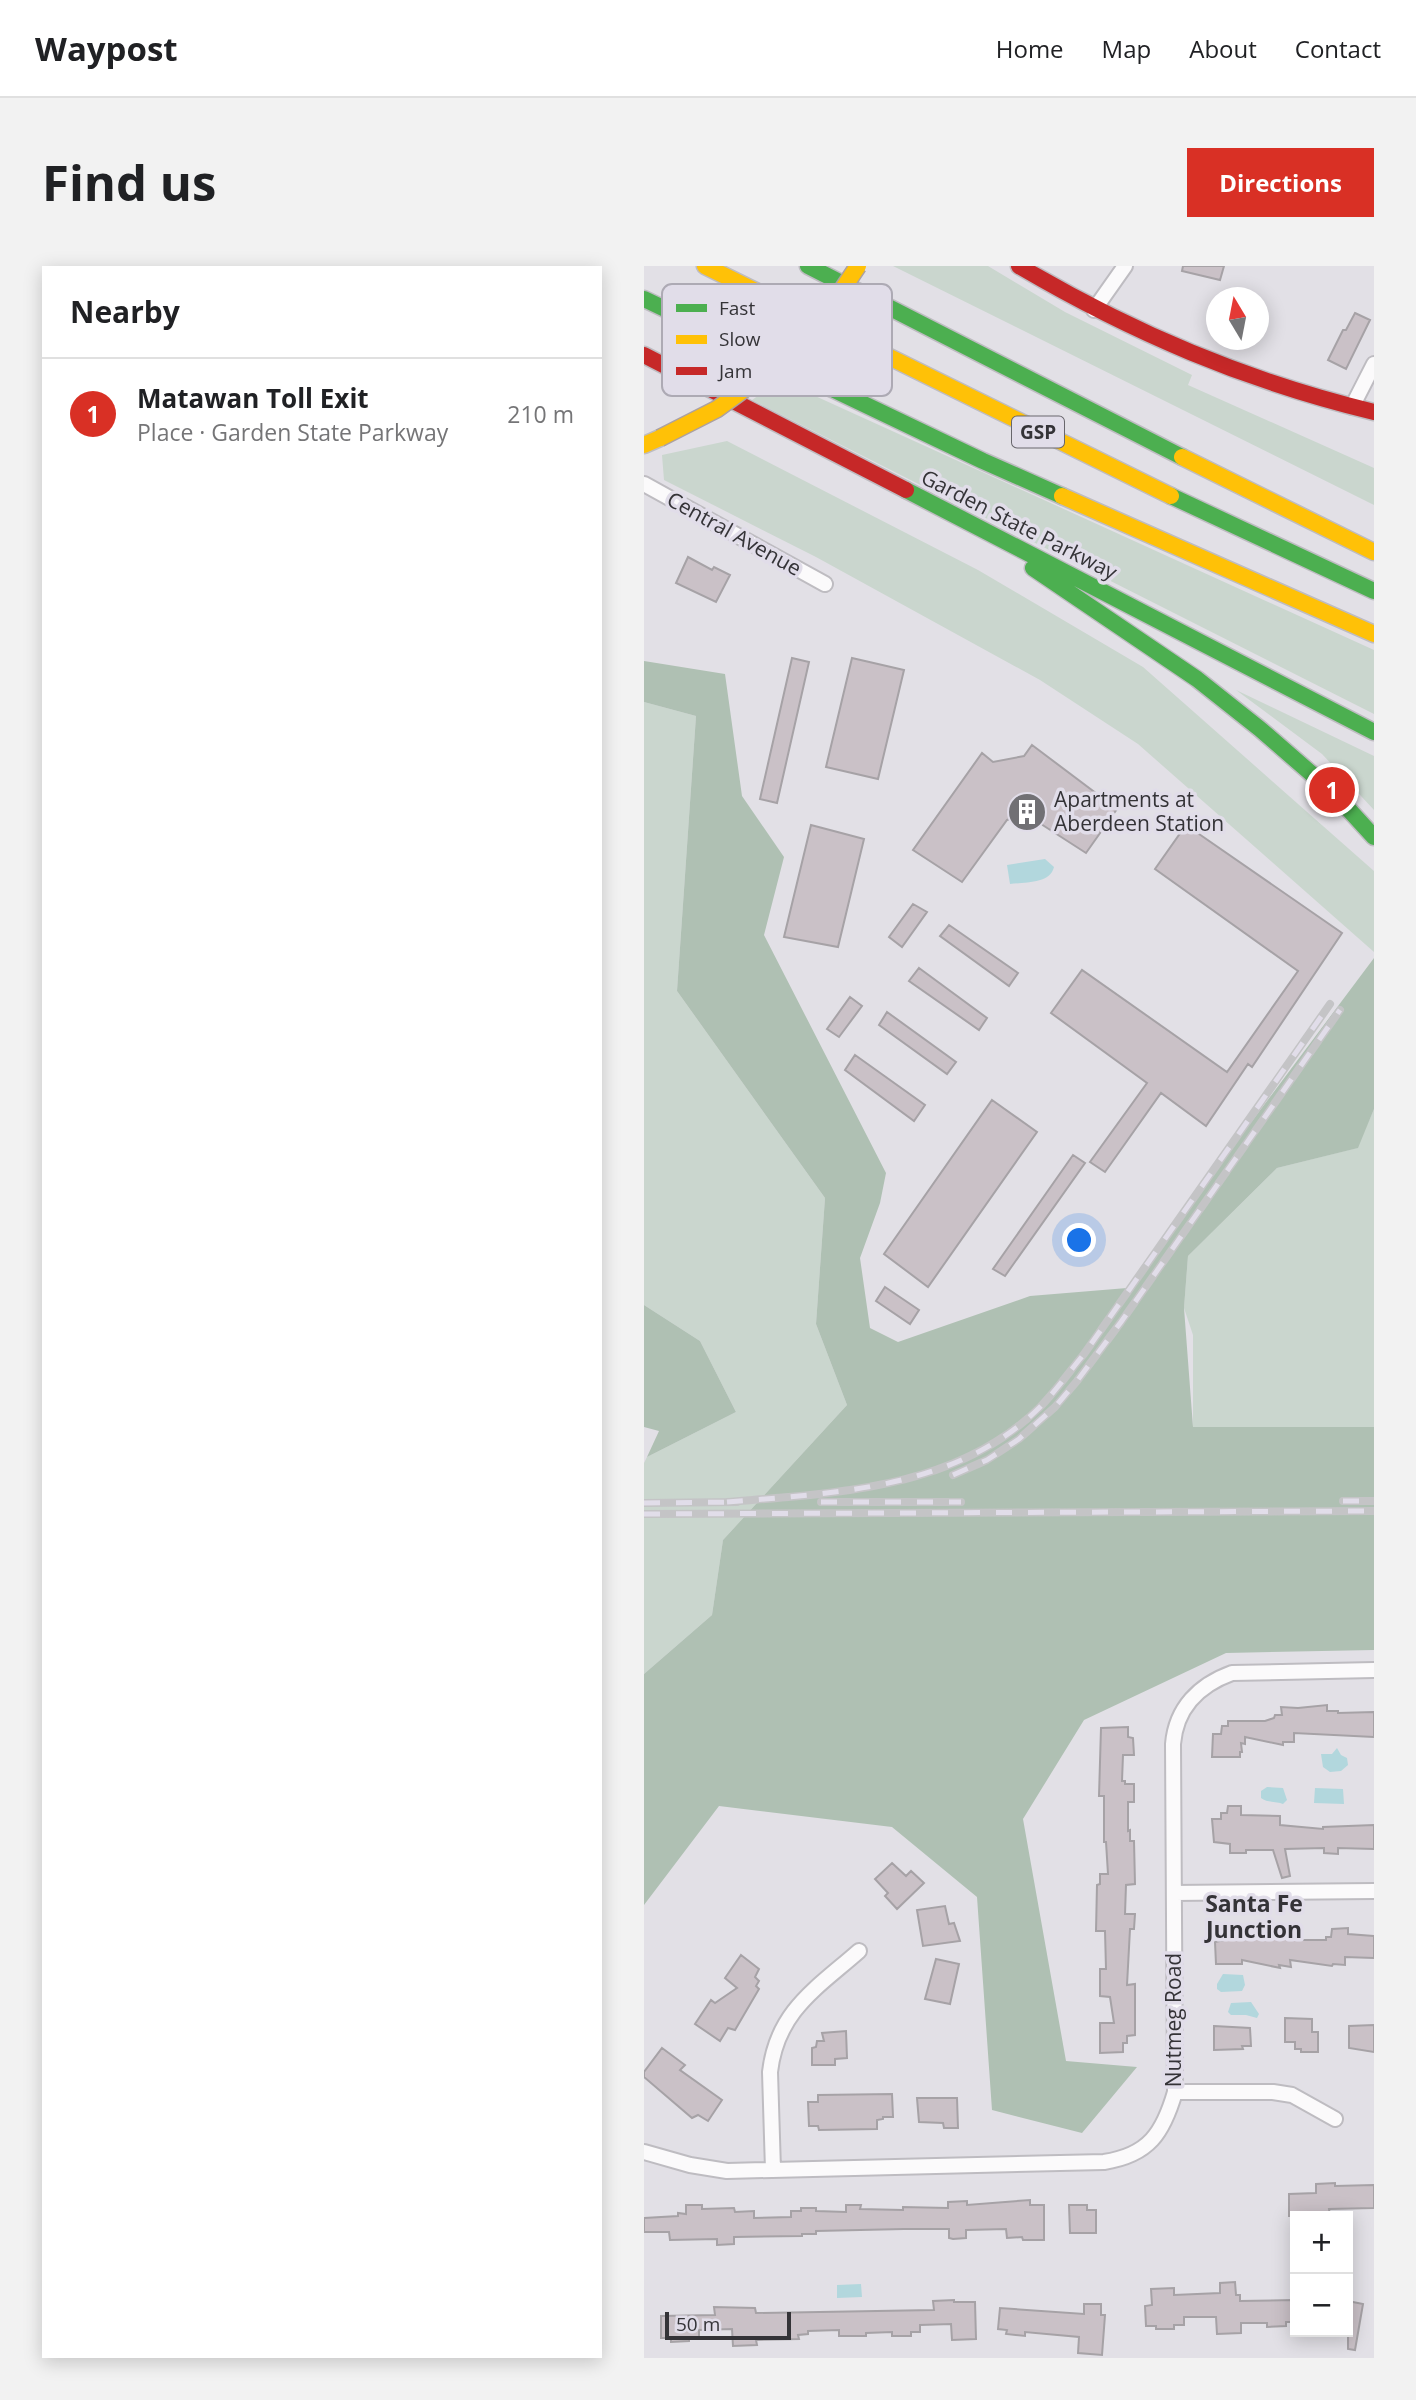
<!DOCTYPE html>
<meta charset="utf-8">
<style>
:root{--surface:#fff;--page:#f2f2f2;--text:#202124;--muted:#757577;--line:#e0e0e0;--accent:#d93025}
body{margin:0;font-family:"Open Sans",sans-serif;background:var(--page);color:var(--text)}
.controls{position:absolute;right:21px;bottom:21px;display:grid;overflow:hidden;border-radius:0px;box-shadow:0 4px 18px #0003}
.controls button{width:63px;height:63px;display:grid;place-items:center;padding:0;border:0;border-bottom:2px solid var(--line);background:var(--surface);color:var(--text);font:35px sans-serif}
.compass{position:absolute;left:562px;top:21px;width:63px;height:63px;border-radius:50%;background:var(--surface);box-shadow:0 4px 18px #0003;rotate:350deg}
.scale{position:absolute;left:21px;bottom:18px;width:126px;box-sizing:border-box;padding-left:7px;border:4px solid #343337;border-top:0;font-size:19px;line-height:24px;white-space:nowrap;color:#343337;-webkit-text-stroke:5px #e1dde9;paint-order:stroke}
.you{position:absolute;left:436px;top:975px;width:24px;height:24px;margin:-18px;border:5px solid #fff;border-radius:50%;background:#1a73e8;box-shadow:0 0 0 10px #1a73e833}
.badge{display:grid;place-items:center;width:46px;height:46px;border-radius:50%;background:var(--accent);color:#fff;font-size:23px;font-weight:700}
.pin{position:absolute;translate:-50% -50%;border:4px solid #fff;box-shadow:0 2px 7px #0006}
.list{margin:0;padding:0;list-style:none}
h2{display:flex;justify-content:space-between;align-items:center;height:91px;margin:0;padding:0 28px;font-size:30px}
h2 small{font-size:23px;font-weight:400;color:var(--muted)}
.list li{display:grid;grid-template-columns:46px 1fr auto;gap:21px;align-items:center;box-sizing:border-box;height:112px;padding:0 28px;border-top:2px solid var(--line)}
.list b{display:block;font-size:26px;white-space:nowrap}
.list p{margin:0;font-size:23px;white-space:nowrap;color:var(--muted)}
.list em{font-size:23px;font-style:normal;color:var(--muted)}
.map{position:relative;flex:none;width:730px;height:2092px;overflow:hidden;border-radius:0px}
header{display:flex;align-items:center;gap:42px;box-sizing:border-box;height:98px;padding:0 35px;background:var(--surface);border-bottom:2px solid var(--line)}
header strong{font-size:33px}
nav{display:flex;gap:38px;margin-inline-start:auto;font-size:24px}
.intro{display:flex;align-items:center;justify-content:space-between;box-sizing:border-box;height:168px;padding:0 42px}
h1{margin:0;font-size:49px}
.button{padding:18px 32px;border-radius:0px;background:var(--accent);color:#fff;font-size:24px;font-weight:700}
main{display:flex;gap:42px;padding:0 42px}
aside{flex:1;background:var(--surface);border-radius:0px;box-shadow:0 4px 18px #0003}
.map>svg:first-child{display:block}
</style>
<header>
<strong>Waypost</strong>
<nav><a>Home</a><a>Map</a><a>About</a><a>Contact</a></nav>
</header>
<div class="intro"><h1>Find us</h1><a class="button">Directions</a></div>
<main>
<aside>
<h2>Nearby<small></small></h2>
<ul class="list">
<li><span class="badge">1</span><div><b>Matawan Toll Exit</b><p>Place · Garden State Parkway</p></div><em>210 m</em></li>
</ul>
</aside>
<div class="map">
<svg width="730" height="2092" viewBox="0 0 730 2092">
<rect width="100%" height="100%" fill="#e2e0e6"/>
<path fill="#cad6ce" d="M 249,0 L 344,0 L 421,46 L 548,109 L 544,119 L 730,202 L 730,239 Z
M 136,114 L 730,384 L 730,448 L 108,134 Z
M 83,175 L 334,304 L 499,401 L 730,605 L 730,686 L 494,478 L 396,414 L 172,291 L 20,214 L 18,189 Z
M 592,424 L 730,490 L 730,544 L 678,488 Z
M 0,436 L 52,450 L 33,725 L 181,932 L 172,1058 L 203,1139 L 79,1274 L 68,1349 L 0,1408 L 0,1197 L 3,1191 L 92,1146 L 56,1075 L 0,1039 Z
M 730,843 L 730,1161 L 549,1161 L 549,1069 L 540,1042 L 544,990 L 633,902 L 713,882 Z"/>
<path fill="#afc0b3" d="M 0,395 L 81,408 L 98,530 L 140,591 L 120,669 L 242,907 L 236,937 L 216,992 L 226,1062 L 254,1076 L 386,1030 L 483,1022 L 730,692 L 730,843 L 714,882 L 633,902 L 544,990 L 540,1042 L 549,1161 L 730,1161 L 730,1384 L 582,1387 L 440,1454 L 379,1553 L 422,1795 L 493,1801 L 438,1867 L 348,1844 L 333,1631 L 248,1561 L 75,1540 L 0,1639 L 0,1408 L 68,1349 L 79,1274 L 203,1139 L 172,1058 L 181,932 L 33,725 L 52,450 L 0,436 Z
M 0,1039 L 56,1075 L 92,1146 L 3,1191 L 15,1165 L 0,1161 Z"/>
<path fill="#b2d7dd" d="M 401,593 L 410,601 C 406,618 381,616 366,618 L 363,599 Z
M 693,1482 L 697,1489 L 703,1492 L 704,1499 L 697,1505 L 686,1506 L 679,1501 L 677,1488 L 688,1488 Z
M 623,1521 L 639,1522 L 643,1534 L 639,1538 C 633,1535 623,1537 617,1532 L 617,1525 Z
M 671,1522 L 699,1523 L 700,1538 L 670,1537 Z
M 579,1708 L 599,1709 L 601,1719 L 598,1725 L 577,1726 L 573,1723 L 573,1718 Z
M 607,1736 L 615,1748 L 613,1752 L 602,1749 L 587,1749 L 584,1746 L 587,1737 Z
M 217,2018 L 218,2031 L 193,2032 L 193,2019 Z"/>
<path fill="#cac1c7" stroke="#a6a2a6" stroke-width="2" d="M 539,0 L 580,0 L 576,14 L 538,5 Z
M 711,47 L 726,54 L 702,103 L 684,94 L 699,64 L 702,64 Z
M 44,291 L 68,304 L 70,301 L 86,309 L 72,336 L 32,317 Z
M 148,392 L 165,396 L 133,537 L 116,533 Z
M 208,392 L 260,404 L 234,513 L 182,501 Z
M 388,479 L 473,543 L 442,587 L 383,549 L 363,554 L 318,616 L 269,584 L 338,487 L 349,496 L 380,490 Z
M 689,503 L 709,522 L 707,524 L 701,521 L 690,522 L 691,512 L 687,505 Z
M 167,559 L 220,573 L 194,681 L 140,671 Z
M 542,559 L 698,667 L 608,801 L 604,798 L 562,860 L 517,827 L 461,906 L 446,896 L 503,817 L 407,747 L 438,704 L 583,806 L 654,705 L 511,603 Z
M 269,638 L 283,646 L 258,681 L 245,671 Z
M 305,659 L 374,707 L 365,720 L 296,670 Z
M 275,702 L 343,752 L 335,764 L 265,715 Z
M 206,731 L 218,740 L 195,771 L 183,763 Z
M 243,746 L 312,796 L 303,808 L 235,759 Z
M 211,789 L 281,839 L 270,855 L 201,804 Z
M 348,834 L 393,866 L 284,1021 L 240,988 Z
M 429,889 L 441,897 L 361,1010 L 349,1003 Z
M 241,1021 L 275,1044 L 266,1058 L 232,1035 Z
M 683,1439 L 683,1445 L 694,1445 L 694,1447 L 730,1446 L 730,1471 L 650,1467 L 650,1476 L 639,1476 L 639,1479 L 601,1471 L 601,1478 L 597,1477 L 598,1486 L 596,1486 L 596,1491 L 568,1491 L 569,1468 L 577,1468 L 578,1460 L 584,1460 L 584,1455 L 621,1455 L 630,1452 L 631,1449 L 638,1449 L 637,1441 L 654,1442 Z
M 484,1461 L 484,1471 L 489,1472 L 490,1489 L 479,1489 L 478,1515 L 481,1515 L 481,1518 L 490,1518 L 490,1536 L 484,1536 L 484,1565 L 486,1564 L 486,1575 L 490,1575 L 491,1618 L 482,1619 L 481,1648 L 491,1648 L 490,1663 L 486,1663 L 483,1719 L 491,1718 L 491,1769 L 483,1770 L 483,1777 L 479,1777 L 479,1786 L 456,1787 L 456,1757 L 470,1757 L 466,1731 L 456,1730 L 456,1703 L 462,1703 L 461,1665 L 452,1665 L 453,1619 L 456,1618 L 456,1608 L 464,1608 L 462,1576 L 460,1576 L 460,1530 L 455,1530 L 457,1462 Z
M 584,1540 L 597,1540 L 597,1549 L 636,1550 L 636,1559 L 679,1563 L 679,1561 L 730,1559 L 730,1583 L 694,1582 L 694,1588 L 680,1587 L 680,1582 L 641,1583 L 646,1610 L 638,1612 L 629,1584 L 602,1584 L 602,1587 L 586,1587 L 586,1578 L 570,1576 L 568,1553 L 577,1553 L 577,1547 L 583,1547 Z
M 248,1597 L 262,1610 L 267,1605 L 280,1617 L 253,1643 L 241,1630 L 244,1627 L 231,1613 Z
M 301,1640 L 305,1658 L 310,1657 L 316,1675 L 279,1680 L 273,1644 Z
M 704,1662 L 704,1668 L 730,1670 L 730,1692 L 701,1691 L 701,1699 L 689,1698 L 688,1700 L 646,1694 L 647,1701 L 635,1699 L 636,1702 L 598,1694 L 598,1698 L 572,1698 L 571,1676 L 586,1673 L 586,1664 L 603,1664 L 603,1668 L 633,1669 L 633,1664 L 651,1665 L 651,1674 L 682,1674 L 682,1671 L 687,1671 L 688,1663 Z
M 97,1689 L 115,1703 L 111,1711 L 115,1715 L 112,1720 L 115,1723 L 91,1764 L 84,1762 L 76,1775 L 51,1758 L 67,1734 L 71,1737 L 93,1722 L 81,1712 Z
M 292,1693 L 315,1698 L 306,1738 L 281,1733 Z
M 641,1752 L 668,1753 L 668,1766 L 674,1766 L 674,1786 L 657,1786 L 657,1783 L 651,1783 L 651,1776 L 641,1776 Z
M 730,1759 L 730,1786 L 705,1782 L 705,1760 Z
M 570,1760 L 606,1762 L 607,1780 L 598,1780 L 599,1783 L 570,1784 Z
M 202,1765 L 203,1792 L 191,1793 L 191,1799 L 168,1799 L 168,1782 L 172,1781 L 173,1775 L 180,1775 L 178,1767 Z
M 18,1782 L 41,1799 L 36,1804 L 78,1834 L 64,1855 L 54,1849 L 48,1852 L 0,1811 L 0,1806 Z
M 248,1828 L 249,1851 L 239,1851 L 239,1853 L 233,1854 L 233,1863 L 175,1864 L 174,1860 L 165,1860 L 164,1836 L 174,1836 L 174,1829 Z
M 273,1832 L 313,1832 L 314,1862 L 300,1862 L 299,1857 L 275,1856 Z
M 691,1917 L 691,1920 L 730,1919 L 730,1942 L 685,1943 L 686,1950 L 645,1950 L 645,1928 L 672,1927 L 672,1918 Z
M 386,1934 L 386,1939 L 400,1939 L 400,1974 L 379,1974 L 378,1971 L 363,1972 L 362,1963 L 322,1964 L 322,1972 L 309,1973 L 305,1972 L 305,1963 L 260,1963 L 172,1965 L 172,1968 L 158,1968 L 158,1970 L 90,1971 L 90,1978 L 73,1979 L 73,1973 L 26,1974 L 25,1966 L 0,1966 L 0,1952 L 34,1950 L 34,1947 L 42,1948 L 42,1939 L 58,1939 L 58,1943 L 90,1942 L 91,1946 L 110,1945 L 110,1952 L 147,1951 L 147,1945 L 157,1945 L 157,1942 L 172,1942 L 172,1945 L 202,1946 L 202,1939 L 217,1939 L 216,1943 L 259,1944 L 259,1941 L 304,1942 L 304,1936 L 323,1935 L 323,1939 Z
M 425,1939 L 443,1939 L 443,1944 L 452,1944 L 452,1967 L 426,1967 Z
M 591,2016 L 592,2029 L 596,2029 L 596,2035 L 650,2034 L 651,2056 L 642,2056 L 642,2060 L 623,2061 L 623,2057 L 597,2057 L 597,2067 L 573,2068 L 572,2051 L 540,2051 L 540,2059 L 530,2059 L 530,2063 L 512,2063 L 512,2060 L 502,2060 L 501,2040 L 508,2039 L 507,2023 L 530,2022 L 530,2029 L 576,2027 L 576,2017 Z
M 310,2034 L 310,2036 L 331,2036 L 332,2073 L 308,2074 L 307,2058 L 276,2059 L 276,2066 L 267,2066 L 267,2070 L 248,2070 L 248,2066 L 222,2067 L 222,2070 L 195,2070 L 195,2064 L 164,2065 L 164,2068 L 154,2069 L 155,2073 L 112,2074 L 113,2079 L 89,2080 L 88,2063 L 55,2064 L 55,2071 L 45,2071 L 45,2075 L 27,2076 L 27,2072 L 17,2072 L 17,2050 L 71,2049 L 70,2041 L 111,2042 L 112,2047 L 290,2044 L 289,2035 Z
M 704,2035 L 719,2038 L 711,2084 L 704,2083 Z
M 440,2038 L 457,2038 L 457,2049 L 461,2049 L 458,2089 L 434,2087 L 435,2071 L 381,2066 L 381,2070 L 362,2068 L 363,2064 L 354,2063 L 356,2042 L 440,2048 Z"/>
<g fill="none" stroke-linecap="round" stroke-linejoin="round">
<defs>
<path id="street" d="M 450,44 L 481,0
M 708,141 L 730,98
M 0,218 L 181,318
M 530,1627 L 730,1625
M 531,1826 L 629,1826 L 648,1829 L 691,1853
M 0,1886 L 46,1899 L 83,1905 L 460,1896 C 505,1889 519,1867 531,1826 L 529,1478 C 532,1442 555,1419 588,1407 L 730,1404
M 129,1904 L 126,1806 C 133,1745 173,1722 215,1685"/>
<path id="fast" d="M 164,0 L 538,191
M 0,33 L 339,195 L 418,230
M 262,224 L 730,466
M 527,230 L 730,325
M 389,302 L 553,413 L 616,463 L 677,516
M 697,535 L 730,571"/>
<path id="slow" d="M 61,0 L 527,230
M 0,179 L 16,172
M 538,191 L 730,286
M 418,230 L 730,368"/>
<path id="jam" d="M 375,0 C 489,67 602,115 730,146
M 0,89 L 262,224"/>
</defs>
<use href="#street" stroke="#bebcc1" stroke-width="18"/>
<use href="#fast" stroke="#bebcc1" stroke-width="19"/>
<use href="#slow" stroke="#bebcc1" stroke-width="19"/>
<use href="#jam" stroke="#bebcc1" stroke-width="19"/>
<use href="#street" stroke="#fbfafb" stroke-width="14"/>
<use href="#fast" stroke="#4caf50" stroke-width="16"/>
<use href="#slow" stroke="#ffc107" stroke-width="16"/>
<use href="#jam" stroke="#c62828" stroke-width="16"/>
<defs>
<path id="rail" d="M 309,1209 L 343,1194 L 375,1173 L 411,1141 L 433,1115 L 477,1056 L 696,744
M 699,1235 L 730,1235
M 83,1236 C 192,1227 313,1223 395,1142 C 411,1126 425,1106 440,1088 L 686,738
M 177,1236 L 317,1236
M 0,1237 L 93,1236
M 0,1248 L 730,1245"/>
</defs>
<use href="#rail" stroke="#c4c4c6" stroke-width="8"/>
<use href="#rail" stroke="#e1dde9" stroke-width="5" stroke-dasharray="16" stroke-linecap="butt"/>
<defs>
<path id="slow-bridge" d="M 16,172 L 73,143 L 139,95 L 186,42 L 214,0"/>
</defs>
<use href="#slow-bridge" stroke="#aca1a1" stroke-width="19" stroke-linecap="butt"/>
<use href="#slow-bridge" stroke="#ffc107" stroke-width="16"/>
</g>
<defs>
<symbol id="building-disc" viewBox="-11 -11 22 22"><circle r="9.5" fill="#717074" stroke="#e1dde9"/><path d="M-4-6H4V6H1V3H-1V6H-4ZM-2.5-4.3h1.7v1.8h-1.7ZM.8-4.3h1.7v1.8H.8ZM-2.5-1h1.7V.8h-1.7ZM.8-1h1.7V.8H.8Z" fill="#fff"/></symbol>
</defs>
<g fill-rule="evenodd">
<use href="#building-disc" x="361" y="524" width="44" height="44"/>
</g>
<g text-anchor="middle" stroke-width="7" stroke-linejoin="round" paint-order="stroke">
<rect fill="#e1dde9" stroke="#68666c" stroke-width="2" x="368" y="150.5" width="52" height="31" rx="5"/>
<g font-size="19" font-weight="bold" fill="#343337">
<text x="394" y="173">GSP</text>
</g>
<g font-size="21" fill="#343337" stroke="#e1dde9">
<text transform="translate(375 259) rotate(27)" y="7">Garden State Parkway</text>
<text transform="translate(90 268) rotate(29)" y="7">Central Avenue</text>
<text transform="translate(530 1754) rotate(-90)" y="7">Nutmeg Road</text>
</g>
<g font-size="21" fill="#343337" stroke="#e1dde9" text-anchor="start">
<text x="410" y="541">Apartments at<tspan x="410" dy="24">Aberdeen Station</tspan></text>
</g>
<g font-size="23" font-weight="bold" fill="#343337" stroke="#e1dde9">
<text x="610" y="1646">Santa Fe<tspan x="610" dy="26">Junction</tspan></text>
</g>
</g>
<rect x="18" y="18" width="230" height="112" rx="10" fill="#e1dde9" stroke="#adaab4" stroke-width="2"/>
<rect x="32" y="38" width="31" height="8" fill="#4caf50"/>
<rect x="32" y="69" width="31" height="9" fill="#ffc107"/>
<rect x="32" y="101" width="31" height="8" fill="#c62828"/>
<g font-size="19" fill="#343337">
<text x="75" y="49">Fast</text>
<text x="75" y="80">Slow</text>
<text x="75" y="112">Jam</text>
</g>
</svg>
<div class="controls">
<button>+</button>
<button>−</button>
</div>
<svg class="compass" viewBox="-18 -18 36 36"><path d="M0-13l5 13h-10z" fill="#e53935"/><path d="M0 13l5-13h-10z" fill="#757577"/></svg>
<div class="scale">50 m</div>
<div class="you"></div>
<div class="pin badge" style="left:688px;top:524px">1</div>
</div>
</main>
